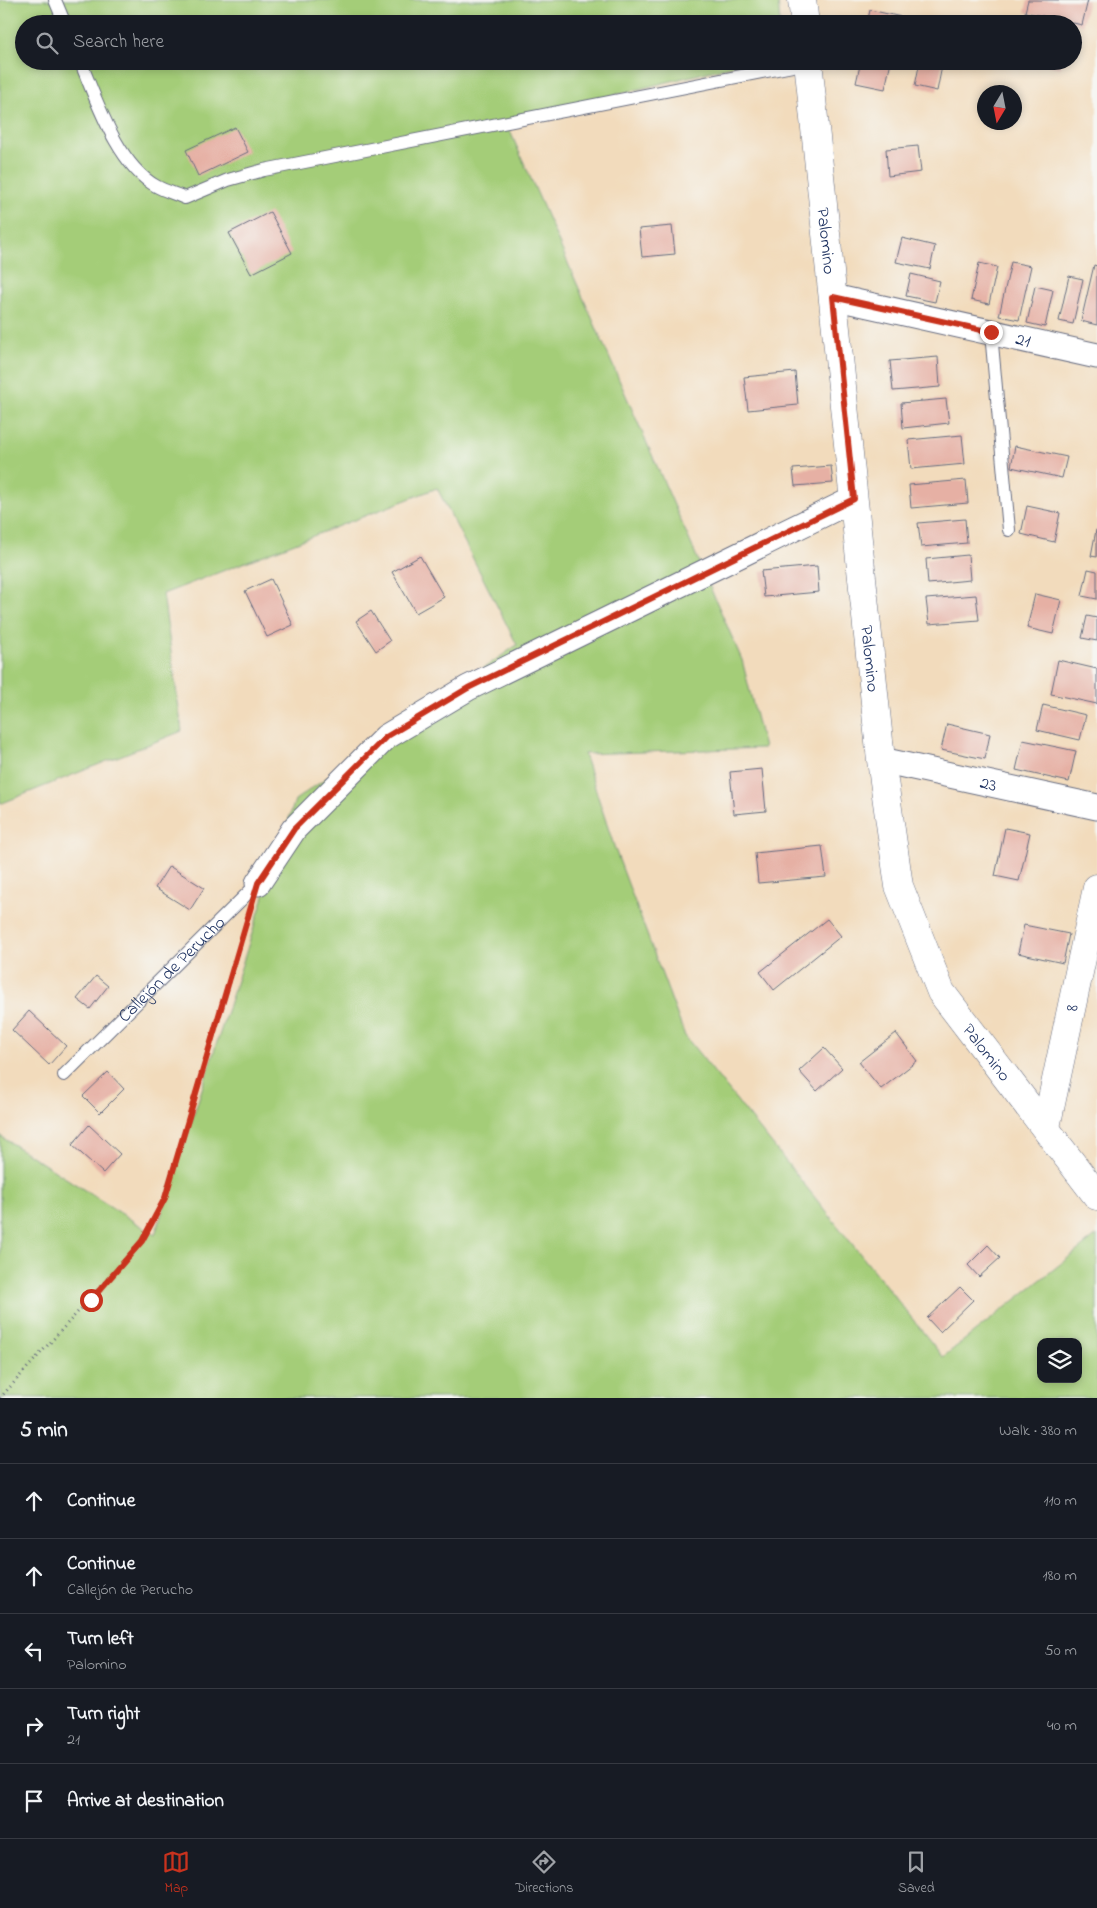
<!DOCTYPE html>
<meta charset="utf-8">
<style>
:root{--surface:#171b24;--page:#20242c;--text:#f1f3f6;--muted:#9ea1a6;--line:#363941;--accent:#c8321e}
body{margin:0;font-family:"Indie Flower",sans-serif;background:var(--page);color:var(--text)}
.controls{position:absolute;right:15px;bottom:15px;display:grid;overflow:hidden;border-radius:10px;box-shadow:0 2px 8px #0003}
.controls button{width:45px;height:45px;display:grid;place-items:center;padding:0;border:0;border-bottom:1px solid var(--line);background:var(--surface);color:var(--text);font:25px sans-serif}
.compass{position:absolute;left:977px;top:85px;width:45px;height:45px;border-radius:50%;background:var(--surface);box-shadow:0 2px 8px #0003;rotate:190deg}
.stop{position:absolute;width:15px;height:15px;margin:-11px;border:4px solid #c8321e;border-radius:50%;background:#fff}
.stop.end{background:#c8321e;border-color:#fff;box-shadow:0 1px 5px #0008}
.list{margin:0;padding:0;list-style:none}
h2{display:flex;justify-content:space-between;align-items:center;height:65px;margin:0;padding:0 20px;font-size:21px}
h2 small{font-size:16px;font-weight:400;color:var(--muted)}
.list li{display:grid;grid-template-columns:32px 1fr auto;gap:15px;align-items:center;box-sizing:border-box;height:75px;padding:0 20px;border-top:1px solid var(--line)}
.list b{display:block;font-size:19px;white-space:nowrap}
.list p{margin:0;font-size:16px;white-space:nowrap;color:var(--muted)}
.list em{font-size:16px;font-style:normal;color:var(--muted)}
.icon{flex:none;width:28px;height:28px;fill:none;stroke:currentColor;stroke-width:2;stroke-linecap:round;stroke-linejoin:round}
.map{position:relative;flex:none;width:1097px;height:1398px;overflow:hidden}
.search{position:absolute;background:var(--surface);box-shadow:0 2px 8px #0003;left:15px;right:15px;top:15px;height:55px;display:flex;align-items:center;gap:12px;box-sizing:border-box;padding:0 18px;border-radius:28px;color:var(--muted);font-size:19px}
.sheet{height:440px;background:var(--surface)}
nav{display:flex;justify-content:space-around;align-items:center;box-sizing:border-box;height:70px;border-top:1px solid var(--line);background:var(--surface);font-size:14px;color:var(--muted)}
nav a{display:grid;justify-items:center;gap:2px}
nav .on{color:var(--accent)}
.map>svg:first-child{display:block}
</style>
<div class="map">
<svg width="1097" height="1398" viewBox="0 0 1097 1398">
<rect width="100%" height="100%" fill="#f6f6f2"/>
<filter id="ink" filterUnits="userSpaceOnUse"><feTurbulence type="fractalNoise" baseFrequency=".02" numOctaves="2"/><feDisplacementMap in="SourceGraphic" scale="10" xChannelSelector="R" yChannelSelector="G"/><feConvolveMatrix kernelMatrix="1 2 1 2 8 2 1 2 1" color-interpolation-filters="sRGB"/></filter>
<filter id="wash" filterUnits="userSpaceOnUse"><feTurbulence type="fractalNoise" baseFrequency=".0096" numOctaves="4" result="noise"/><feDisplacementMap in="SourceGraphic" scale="20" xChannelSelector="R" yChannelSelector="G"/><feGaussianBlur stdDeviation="1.12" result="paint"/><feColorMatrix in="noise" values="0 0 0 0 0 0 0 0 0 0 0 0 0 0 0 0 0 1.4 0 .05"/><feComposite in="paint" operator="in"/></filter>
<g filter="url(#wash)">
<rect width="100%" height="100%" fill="#f2dbbc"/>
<path fill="#a4cd78" stroke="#607e6b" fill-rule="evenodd" d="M 0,0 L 778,0 L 780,24 L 24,24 L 24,61 L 752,61 L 506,122 L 742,660 L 764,748 L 584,754 L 615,849 L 685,1036 L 943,1357 L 1097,1235 L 1097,1398 L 0,1398 L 0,1136 L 155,1235 L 295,800 L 517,645 L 437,488 L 163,594 L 182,731 L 0,804 ZM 1041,1342 L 1078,1342 L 1078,1379 L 1041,1379 Z"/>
<g id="blocks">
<path fill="#e6b0a4" d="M 1028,0 L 1088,0 L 1082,25 L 1025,12 Z
M 870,10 L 906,18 L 905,24 L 867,24 Z
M 861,61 L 891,61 L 885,89 L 856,83 Z
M 920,61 L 943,61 L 937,91 L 915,86 Z
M 1033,61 L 1062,61 L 1060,68 Z
M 235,127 L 248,152 L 198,176 L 186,150 Z
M 918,146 L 921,172 L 888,176 L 886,149 Z
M 270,212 L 292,253 L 251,274 L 229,233 Z
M 672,226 L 675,254 L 642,257 L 639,229 Z
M 902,238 L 935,246 L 930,269 L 896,262 Z
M 1011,262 L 1031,266 L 1019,320 L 999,316 Z
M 979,263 L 997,267 L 989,304 L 971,300 Z
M 1094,265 L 1097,266 L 1097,325 L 1081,321 Z
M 911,274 L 940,281 L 935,302 L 906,296 Z
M 1069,276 L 1083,279 L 1073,324 L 1059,321 Z
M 1035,286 L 1053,290 L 1045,327 L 1027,323 Z
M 938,357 L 940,387 L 893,391 L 890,361 Z
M 795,372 L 798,405 L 748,410 L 744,377 Z
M 946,399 L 949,423 L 903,428 L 901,403 Z
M 962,435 L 965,464 L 911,469 L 908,440 Z
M 1015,446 L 1067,457 L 1062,478 L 1011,467 Z
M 831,466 L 833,483 L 795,486 L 793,469 Z
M 966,480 L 968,503 L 911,508 L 909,485 Z
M 1027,506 L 1060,513 L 1054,542 L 1021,534 Z
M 965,519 L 967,543 L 921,547 L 918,523 Z
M 1096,530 L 1097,530 L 1097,557 L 1091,556 Z
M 968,555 L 970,580 L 928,584 L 926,559 Z
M 420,556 L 444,597 L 416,613 L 392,572 Z
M 817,566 L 819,592 L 764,597 L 761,571 Z
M 1088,569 L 1097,571 L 1097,599 L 1082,596 Z
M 271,579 L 293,625 L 267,637 L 245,591 Z
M 1035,594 L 1061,600 L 1053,634 L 1027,628 Z
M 976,595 L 979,620 L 929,624 L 926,599 Z
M 371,611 L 390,641 L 376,651 L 356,621 Z
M 1087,616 L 1097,618 L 1097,641 L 1082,638 Z
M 1058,660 L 1097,669 L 1097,704 L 1051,694 Z
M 1043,705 L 1086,715 L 1080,740 L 1037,730 Z
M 947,724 L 990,734 L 985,759 L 941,750 Z
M 1023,740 L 1076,751 L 1069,782 L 1016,770 Z
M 762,769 L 766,811 L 734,814 L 730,772 Z
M 1005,828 L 1030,833 L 1019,881 L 995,876 Z
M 822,846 L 826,877 L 758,883 L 755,853 Z
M 169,866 L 204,888 L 190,910 L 155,888 Z
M 827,919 L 841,936 L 774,990 L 760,972 Z
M 1024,925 L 1069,934 L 1063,963 L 1018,953 Z
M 96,976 L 108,986 L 90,1009 L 77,999 Z
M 29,1011 L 66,1046 L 49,1065 L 12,1030 Z
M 896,1033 L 917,1061 L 881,1089 L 859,1062 Z
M 824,1048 L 842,1068 L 817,1091 L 799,1071 Z
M 108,1072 L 124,1089 L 100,1113 L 83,1096 Z
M 89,1125 L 120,1154 L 103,1173 L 72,1145 Z
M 988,1245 L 1000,1258 L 979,1277 L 968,1265 Z
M 960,1287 L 973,1300 L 940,1332 L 927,1318 Z"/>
</g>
</g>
<g filter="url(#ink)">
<use href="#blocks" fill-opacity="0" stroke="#666b7f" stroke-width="1"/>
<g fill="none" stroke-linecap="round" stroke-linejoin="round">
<defs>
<g id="lane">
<path d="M 55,0 L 65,24"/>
<path d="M 80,61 C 97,101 117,164 156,186 C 165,191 176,194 185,198 L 228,180 L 264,170 L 808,63"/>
<path d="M 991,333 L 1009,530"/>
<path id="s1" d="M 64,1075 L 258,883"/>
</g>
<g id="street">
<path id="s2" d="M 833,297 L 1097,356"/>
<path id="s3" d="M 881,760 L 1097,807"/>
<path d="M 258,883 L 294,829 L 386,737 L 468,688 L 854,499"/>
</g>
<g id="secondary">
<path d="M 802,0 L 805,24"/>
<path id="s4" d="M 808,61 L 881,760 L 899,886 L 941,992 L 1097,1196"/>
<path id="s5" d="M 1046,1127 L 1097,888"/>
</g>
</defs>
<use href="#lane" stroke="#666b7f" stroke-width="14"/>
<use href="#street" stroke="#666b7f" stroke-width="27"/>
<use href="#secondary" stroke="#666b7f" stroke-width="29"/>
<path stroke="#666b7f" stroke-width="3" stroke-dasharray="1 4" stroke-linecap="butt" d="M 0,1398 L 142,1241 L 165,1198 L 247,922"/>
<use href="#lane" stroke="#fff" stroke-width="12"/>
<use href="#street" stroke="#fff" stroke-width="25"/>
<use href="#secondary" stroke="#fff" stroke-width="28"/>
</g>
</g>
<g fill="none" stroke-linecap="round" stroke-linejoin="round" filter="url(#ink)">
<path stroke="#c8321e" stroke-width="6" d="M 91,1300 L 142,1241 L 165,1198 L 258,883 L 294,829 L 386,737 L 468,688 L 854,499 L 833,297 L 991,332"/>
</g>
<g text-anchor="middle" stroke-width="4" stroke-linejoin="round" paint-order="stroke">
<g font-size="18" fill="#1b2f5e" stroke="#f6f6f2">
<text dy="6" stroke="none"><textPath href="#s4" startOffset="181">Palomino</textPath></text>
<text dy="6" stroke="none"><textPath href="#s2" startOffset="195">21</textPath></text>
<text dy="6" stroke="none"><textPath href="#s4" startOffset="601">Palomino</textPath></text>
<text dy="6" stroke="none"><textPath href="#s3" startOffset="110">23</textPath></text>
<text dy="6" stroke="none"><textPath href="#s1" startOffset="151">Callejón de Perucho</textPath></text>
<text dy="6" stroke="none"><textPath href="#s5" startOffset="122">8</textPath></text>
<text dy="6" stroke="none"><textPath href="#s4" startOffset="1020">Palomino</textPath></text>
</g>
</g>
</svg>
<div class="controls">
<button><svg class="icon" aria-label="layers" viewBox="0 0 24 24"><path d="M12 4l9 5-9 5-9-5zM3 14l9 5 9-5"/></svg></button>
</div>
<svg class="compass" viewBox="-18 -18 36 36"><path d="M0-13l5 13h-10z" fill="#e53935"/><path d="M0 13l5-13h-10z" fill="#9ea1a6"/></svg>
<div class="stop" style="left:91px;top:1300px"></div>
<div class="stop end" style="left:991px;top:332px"></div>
<div class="search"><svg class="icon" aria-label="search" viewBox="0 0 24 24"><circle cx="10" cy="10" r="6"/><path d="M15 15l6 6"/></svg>Search here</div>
</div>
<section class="sheet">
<h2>5 min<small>Walk · 380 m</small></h2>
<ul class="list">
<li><svg class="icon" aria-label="ahead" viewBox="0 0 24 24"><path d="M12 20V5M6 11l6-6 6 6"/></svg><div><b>Continue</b></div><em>110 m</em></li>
<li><svg class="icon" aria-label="ahead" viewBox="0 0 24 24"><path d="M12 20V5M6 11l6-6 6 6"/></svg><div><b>Continue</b><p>Callejón de Perucho</p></div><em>180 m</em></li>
<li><svg class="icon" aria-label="left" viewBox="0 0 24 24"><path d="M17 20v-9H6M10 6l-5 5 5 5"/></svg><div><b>Turn left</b><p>Palomino</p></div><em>50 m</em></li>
<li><svg class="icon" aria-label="right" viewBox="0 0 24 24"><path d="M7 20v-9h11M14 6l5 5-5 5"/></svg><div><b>Turn right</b><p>21</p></div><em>40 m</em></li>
<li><svg class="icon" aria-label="arrive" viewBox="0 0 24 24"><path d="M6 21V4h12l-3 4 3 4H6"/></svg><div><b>Arrive at destination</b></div></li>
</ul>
</section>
<nav>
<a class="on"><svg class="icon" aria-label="map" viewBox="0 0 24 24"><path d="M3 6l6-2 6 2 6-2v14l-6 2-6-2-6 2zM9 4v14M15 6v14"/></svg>Map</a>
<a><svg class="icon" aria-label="directions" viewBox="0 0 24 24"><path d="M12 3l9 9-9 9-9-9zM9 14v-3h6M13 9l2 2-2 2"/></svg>Directions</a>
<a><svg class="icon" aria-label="saved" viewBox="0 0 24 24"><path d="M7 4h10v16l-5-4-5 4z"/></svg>Saved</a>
</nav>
